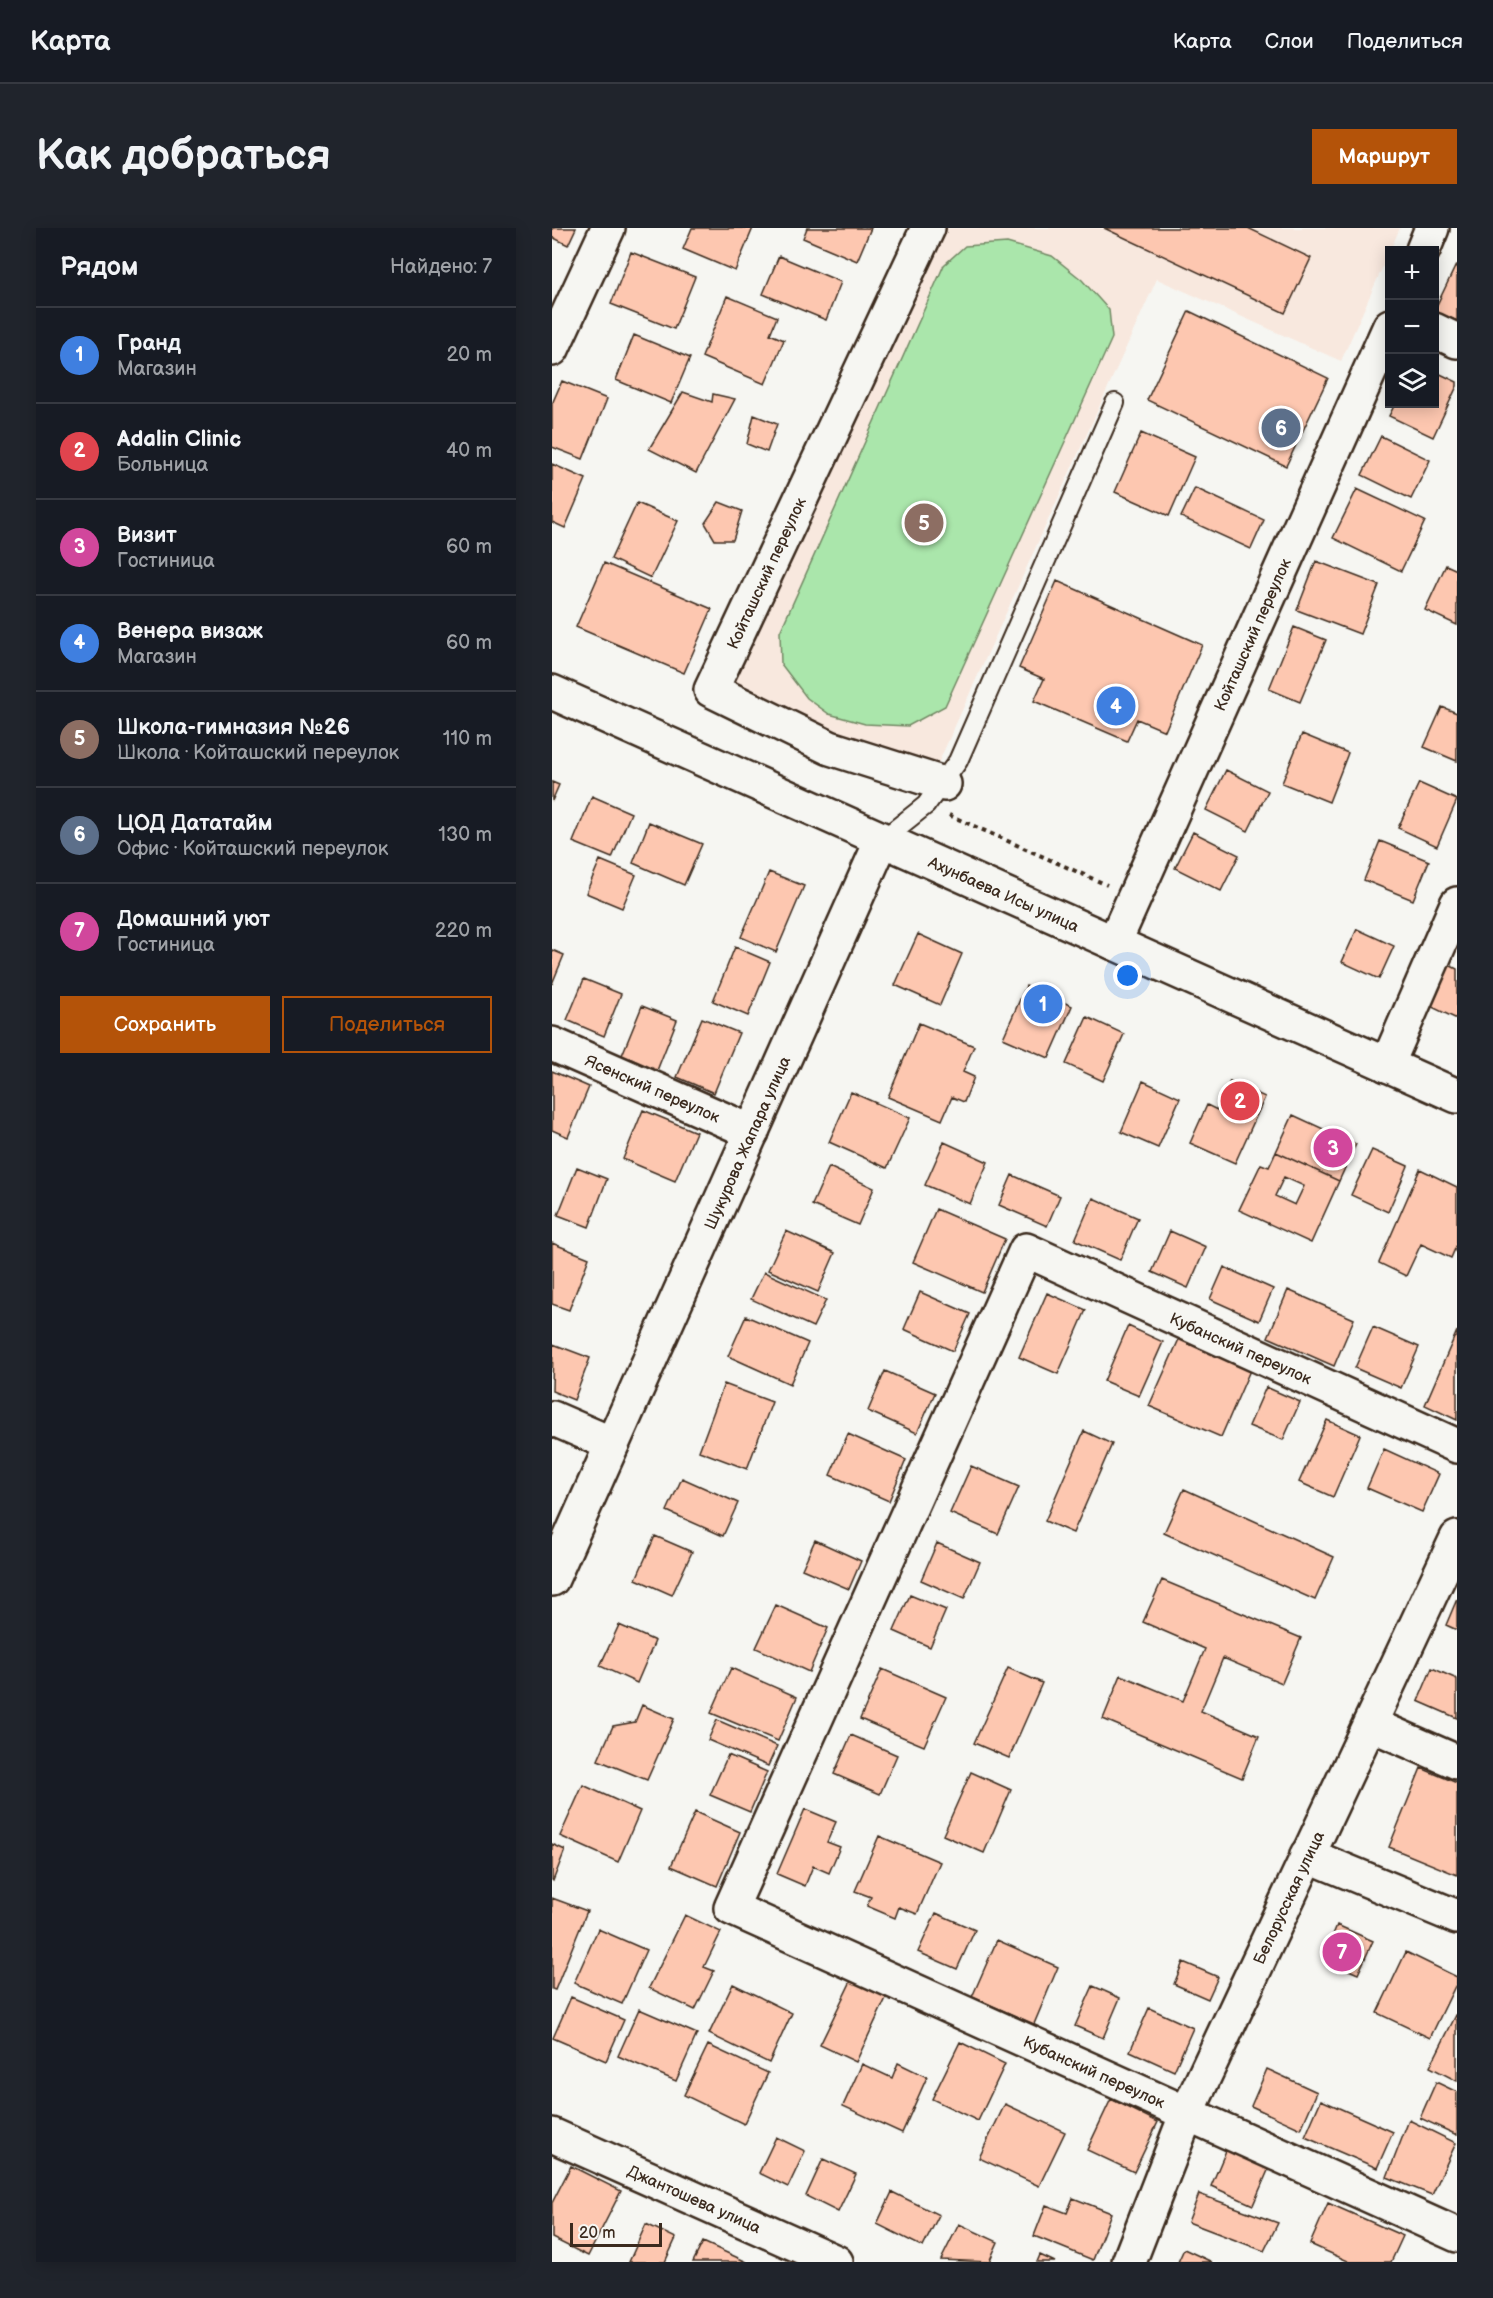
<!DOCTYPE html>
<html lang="ru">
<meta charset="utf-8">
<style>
:root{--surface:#171b24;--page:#20242c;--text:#f1f3f6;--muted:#9ea1a6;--line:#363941;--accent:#b45309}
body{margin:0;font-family:"Balsamiq Sans",sans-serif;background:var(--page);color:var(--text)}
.controls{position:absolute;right:18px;top:18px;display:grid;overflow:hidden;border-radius:0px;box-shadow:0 3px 15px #0003}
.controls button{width:54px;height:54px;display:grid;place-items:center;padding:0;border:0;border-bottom:2px solid var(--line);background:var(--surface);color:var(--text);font:30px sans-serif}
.scale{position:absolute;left:18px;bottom:15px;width:92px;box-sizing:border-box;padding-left:6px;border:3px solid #3b2a1e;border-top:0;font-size:16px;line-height:21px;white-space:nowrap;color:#3b2a1e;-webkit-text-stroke:4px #f6f6f2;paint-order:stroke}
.you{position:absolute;left:576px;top:748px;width:21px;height:21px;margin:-15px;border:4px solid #fff;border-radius:50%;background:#1a73e8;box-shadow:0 0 0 9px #1a73e833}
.badge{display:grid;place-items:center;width:39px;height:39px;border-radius:50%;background:var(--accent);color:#fff;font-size:20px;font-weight:700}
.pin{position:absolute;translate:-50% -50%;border:3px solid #fff;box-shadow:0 2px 6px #0006}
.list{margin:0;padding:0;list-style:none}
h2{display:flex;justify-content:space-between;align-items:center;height:78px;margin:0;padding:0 24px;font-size:26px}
h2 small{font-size:20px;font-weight:400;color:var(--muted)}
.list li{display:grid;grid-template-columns:39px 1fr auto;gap:18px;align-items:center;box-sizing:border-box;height:96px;padding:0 24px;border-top:2px solid var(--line)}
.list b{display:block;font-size:22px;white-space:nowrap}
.list p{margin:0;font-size:20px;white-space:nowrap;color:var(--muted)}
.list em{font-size:20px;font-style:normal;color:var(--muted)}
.actions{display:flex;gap:12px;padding:18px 24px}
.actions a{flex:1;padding:14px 0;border:2px solid var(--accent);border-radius:0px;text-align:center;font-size:21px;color:var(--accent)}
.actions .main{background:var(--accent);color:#fff}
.icon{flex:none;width:33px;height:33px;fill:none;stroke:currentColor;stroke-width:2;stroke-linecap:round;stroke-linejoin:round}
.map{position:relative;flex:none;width:905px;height:2034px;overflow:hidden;border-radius:0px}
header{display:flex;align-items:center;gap:36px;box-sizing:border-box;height:84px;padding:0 30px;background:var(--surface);border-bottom:2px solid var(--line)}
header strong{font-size:28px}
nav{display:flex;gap:33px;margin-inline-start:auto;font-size:21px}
.intro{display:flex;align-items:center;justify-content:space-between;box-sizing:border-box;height:144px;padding:0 36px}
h1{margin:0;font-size:42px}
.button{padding:15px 27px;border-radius:0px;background:var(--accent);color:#fff;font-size:21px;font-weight:700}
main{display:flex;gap:36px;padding:0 36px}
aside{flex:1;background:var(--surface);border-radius:0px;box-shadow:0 3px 15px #0003}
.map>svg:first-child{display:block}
</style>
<header>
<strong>Карта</strong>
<nav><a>Карта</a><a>Слои</a><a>Поделиться</a></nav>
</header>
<div class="intro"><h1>Как добраться</h1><a class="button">Маршрут</a></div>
<main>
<aside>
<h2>Рядом<small>Найдено: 7</small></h2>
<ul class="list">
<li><span class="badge" style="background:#3f7fe0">1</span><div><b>Гранд</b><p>Магазин</p></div><em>20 m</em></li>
<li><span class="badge" style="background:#e0444e">2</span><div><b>Adalin Clinic</b><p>Больница</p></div><em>40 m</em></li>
<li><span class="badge" style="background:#d1479c">3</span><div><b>Визит</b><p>Гостиница</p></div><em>60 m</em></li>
<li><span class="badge" style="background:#3f7fe0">4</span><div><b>Венера визаж</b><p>Магазин</p></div><em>60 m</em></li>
<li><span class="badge" style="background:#8d6e63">5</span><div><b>Школа-гимназия №26</b><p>Школа · Койташский переулок</p></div><em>110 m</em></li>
<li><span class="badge" style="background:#5c6f8a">6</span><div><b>ЦОД Дататайм</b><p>Офис · Койташский переулок</p></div><em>130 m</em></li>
<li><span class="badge" style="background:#d1479c">7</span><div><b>Домашний уют</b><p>Гостиница</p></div><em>220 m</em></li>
</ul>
<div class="actions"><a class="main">Сохранить</a><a>Поделиться</a></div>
</aside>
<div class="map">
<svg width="905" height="2034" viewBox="0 0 905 2034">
<rect width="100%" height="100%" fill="#f6f6f2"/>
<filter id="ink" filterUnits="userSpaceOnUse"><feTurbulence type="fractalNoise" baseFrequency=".0167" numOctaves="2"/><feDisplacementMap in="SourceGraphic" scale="12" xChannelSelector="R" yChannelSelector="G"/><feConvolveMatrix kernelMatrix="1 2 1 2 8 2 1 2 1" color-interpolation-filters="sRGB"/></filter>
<g filter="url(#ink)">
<path fill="#f8e8de" d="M 385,0 L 848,0 L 789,133 L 605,51 L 380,549 L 175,457 Z"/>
<path fill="#aae6ab" stroke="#728864" stroke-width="1.5" d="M 455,15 L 500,28 L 530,52 L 557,82 L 560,110 L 393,478 L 356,498 L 313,496 L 277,486 L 255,470 L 229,436 L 228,404 L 392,37 L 413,18 Z"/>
<path fill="#fdc7b0" stroke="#3b2a1e" stroke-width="1.5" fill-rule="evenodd" d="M 0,0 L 24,0 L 16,17 L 0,9 Z
M 140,0 L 201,0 L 183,43 L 131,21 Z
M 255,0 L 319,0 L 305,33 L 251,10 Z
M 552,0 L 696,0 L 759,30 L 733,85 Z
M 79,24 L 143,49 L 122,101 L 59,76 Z
M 227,28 L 289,54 L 274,92 L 211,66 Z
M 904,37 L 905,37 L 905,93 L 882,83 Z
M 175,68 L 225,89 L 218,106 L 232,112 L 213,156 L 150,129 Z
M 637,83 L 776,150 L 734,238 L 595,172 Z
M 82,107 L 138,130 L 119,175 L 64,152 Z
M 882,143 L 905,154 L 905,158 L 881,209 L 837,188 L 843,176 L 882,176 Z
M 10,153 L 55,171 L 31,231 L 0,219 L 0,176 Z
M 131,164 L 160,174 L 161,166 L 183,171 L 144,245 L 97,221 Z
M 202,187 L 225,196 L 215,224 L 195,216 Z
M 589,205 L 643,229 L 617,288 L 563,264 Z
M 829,208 L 878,232 L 859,271 L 810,247 Z
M 0,236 L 34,251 L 13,300 L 0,294 Z
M 643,260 L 712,292 L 699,321 L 629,289 Z
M 805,261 L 873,293 L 849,343 L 781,310 Z
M 167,274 L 190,283 L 181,312 L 163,312 L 153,295 Z
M 85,275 L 126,293 L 99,350 L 59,331 Z
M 764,333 L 827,357 L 808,406 L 745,382 Z
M 52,335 L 160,381 L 132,445 L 24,399 Z
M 894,337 L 905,342 L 905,397 L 873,382 Z
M 505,353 L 650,417 L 613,503 L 585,491 L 575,513 L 482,473 L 492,451 L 467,440 Z
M 742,399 L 774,412 L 748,474 L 717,461 Z
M 890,479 L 905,485 L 905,533 L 872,519 Z
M 750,506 L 796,525 L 777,574 L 730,555 Z
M 674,542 L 716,563 L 696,603 L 654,582 Z
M 0,554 L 7,557 L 0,573 Z
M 867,555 L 905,572 L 885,618 L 846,600 Z
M 40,568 L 79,585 L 60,630 L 21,614 Z
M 97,594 L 150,616 L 132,657 L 81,635 Z
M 641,604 L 687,627 L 669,663 L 623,640 Z
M 828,613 L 877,633 L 861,672 L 812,652 Z
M 48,632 L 84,647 L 70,680 L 34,665 Z
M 217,644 L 252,658 L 224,724 L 189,709 Z
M 805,701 L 842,718 L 827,751 L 790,734 Z
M 366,706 L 410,726 L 388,777 L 343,757 Z
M 183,719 L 218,734 L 196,788 L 161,773 Z
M 0,722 L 12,727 L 0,756 Z
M 897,737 L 905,741 L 905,791 L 878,778 Z
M 32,751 L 69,766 L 52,808 L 15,792 Z
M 474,758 L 520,778 L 497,830 L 451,810 Z
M 90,778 L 125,792 L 104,845 L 68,832 Z
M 535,789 L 572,806 L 551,853 L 514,836 Z
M 150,790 L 187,805 L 162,865 L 125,849 Z
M 367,795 L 422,818 L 411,844 L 422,849 L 412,874 L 400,869 L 390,892 L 336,869 Z
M 0,843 L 37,859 L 16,909 L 0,902 Z
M 591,853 L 628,870 L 606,920 L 569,904 Z
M 678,853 L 713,869 L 683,935 L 638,915 L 655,877 L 665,882 Z
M 299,864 L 358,890 L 335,940 L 277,914 Z
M 91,882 L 144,904 L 123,953 L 71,931 Z
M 741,887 L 804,916 L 787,953 L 724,924 Z
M 392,914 L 436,934 L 418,976 L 373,957 Z
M 820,922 L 856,938 L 836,984 L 799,967 Z
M 724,924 L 787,953 L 759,1015 L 687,982 L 709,936 L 717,939 ZM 732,949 L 752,958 L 743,977 L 723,968 Z
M 25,939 L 55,951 L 37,999 L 6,987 Z
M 277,939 L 322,960 L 306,997 L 260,977 Z
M 868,941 L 905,959 L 905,1016 L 899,1030 L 869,1016 L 854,1048 L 827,1035 Z
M 460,947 L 508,968 L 495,998 L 447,977 Z
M 541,970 L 586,990 L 568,1032 L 523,1012 Z
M 384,981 L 453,1011 L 430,1064 L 361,1034 Z
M 234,1003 L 283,1025 L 266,1064 L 216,1042 Z
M 618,1003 L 654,1019 L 636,1060 L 600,1044 Z
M 0,1015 L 37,1030 L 17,1082 L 0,1076 Z
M 672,1039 L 721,1061 L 707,1093 L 658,1071 Z
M 212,1044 L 274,1072 L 261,1099 L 199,1071 Z
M 736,1062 L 802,1091 L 782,1138 L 716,1109 Z
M 368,1064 L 418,1086 L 401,1123 L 352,1101 Z
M 495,1065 L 534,1082 L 506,1146 L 467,1129 Z
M 194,1088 L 256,1115 L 238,1156 L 176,1128 Z
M 576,1098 L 611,1114 L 587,1168 L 552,1153 Z
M 821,1099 L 867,1119 L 849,1160 L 803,1140 Z
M 905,1103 L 905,1192 L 873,1177 Z
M 628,1109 L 699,1140 L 669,1209 L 597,1178 Z
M 1,1116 L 38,1130 L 22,1172 L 0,1163 Z
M 333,1143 L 383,1165 L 365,1205 L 316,1183 Z
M 172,1156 L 220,1174 L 195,1241 L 147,1223 Z
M 714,1159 L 748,1174 L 731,1212 L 697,1198 Z
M 775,1192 L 808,1207 L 781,1269 L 747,1254 Z
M 532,1203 L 560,1216 L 521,1305 L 493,1293 Z
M 296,1206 L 354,1232 L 337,1273 L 278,1247 Z
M 832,1221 L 887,1246 L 870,1284 L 815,1260 Z
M 419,1238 L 467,1259 L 446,1306 L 398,1285 Z
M 130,1250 L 186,1275 L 171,1308 L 115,1283 Z
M 632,1261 L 782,1329 L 763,1372 L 612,1305 Z
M 103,1308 L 140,1324 L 120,1367 L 84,1351 Z
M 263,1312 L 309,1333 L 297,1361 L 250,1341 Z
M 385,1315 L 428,1334 L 412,1371 L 369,1352 Z
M 610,1352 L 749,1410 L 730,1455 L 671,1430 L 649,1483 L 707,1508 L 690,1550 L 551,1491 L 569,1447 L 631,1473 L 653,1421 L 591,1394 Z
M 358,1367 L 394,1382 L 378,1419 L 342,1403 Z
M 905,1371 L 905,1402 L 894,1397 Z
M 224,1377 L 276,1400 L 257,1444 L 204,1420 Z
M 67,1397 L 103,1413 L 85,1455 L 48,1438 Z
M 179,1440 L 245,1469 L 226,1513 L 159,1485 Z
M 456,1440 L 490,1455 L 457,1530 L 422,1515 Z
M 880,1440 L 905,1451 L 905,1490 L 866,1473 Z
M 330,1441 L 394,1469 L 372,1518 L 308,1491 Z
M 90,1477 L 122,1491 L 95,1552 L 46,1532 L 61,1498 L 83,1494 Z
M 165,1492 L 225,1518 L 216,1538 L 156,1512 Z
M 299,1507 L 345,1527 L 328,1566 L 282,1546 Z
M 176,1527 L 215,1544 L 198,1584 L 158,1567 Z
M 869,1540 L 905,1555 L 905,1647 L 837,1619 Z
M 419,1544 L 459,1562 L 432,1625 L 391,1607 Z
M 31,1557 L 88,1583 L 66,1634 L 8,1608 Z
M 253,1581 L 284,1594 L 275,1614 L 288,1619 L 277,1645 L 261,1638 L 253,1658 L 225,1646 Z
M 143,1584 L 188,1604 L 165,1658 L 119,1638 Z
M 327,1608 L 388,1634 L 365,1686 L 347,1679 L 343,1690 L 315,1678 L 319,1669 L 303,1663 Z
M 0,1616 L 13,1622 L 1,1653 L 0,1652 Z
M 0,1670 L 35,1683 L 3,1762 L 0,1761 Z
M 384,1685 L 423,1702 L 405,1741 L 366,1724 Z
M 133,1687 L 169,1704 L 152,1739 L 162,1743 L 143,1782 L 97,1760 Z
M 785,1697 L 821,1713 L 806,1746 L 771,1731 Z
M 46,1701 L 94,1722 L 70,1776 L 22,1755 Z
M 445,1712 L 506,1739 L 482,1796 L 420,1769 Z
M 854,1724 L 905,1749 L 905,1754 L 878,1810 L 825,1785 Z
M 631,1734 L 666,1749 L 656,1771 L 622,1756 Z
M 300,1751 L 335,1768 L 304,1834 L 268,1817 Z
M 181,1756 L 240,1785 L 217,1835 L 157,1806 Z
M 541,1758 L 568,1770 L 551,1810 L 523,1798 Z
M 19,1769 L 72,1792 L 54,1833 L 1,1810 Z
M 597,1780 L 641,1800 L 622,1843 L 578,1823 Z
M 87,1781 L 145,1806 L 124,1853 L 66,1828 Z
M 905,1785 L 905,1853 L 878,1839 Z
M 408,1814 L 453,1836 L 426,1893 L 380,1871 Z
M 156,1817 L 216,1845 L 192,1896 L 132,1867 Z
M 346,1835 L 375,1849 L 350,1905 L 291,1878 L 310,1836 L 340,1850 Z
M 715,1841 L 765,1864 L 749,1901 L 699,1878 Z
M 884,1854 L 905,1864 L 905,1907 L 868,1890 Z
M 559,1871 L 606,1894 L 582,1944 L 535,1922 Z
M 769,1872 L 841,1904 L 825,1940 L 753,1909 Z
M 453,1876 L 513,1904 L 487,1958 L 427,1930 Z
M 857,1892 L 904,1915 L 880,1967 L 835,1949 Z
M 681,1906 L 724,1924 L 701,1977 L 659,1958 Z
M 224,1909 L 253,1923 L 236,1959 L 207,1945 Z
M 271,1931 L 304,1946 L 286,1984 L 254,1968 Z
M 19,1938 L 69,1963 L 36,2028 L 0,2010 L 0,1975 Z
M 340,1964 L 387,1987 L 371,2019 L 325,1996 Z
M 647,1966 L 726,1995 L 712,2023 L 636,1994 Z
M 521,1970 L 559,1985 L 541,2032 L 482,2008 L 494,1977 L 515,1985 Z
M 776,1975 L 851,2008 L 839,2034 L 798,2034 L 758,2016 Z
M 94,1996 L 124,2010 L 113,2034 L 77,2034 Z
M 407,1996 L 446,2014 L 437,2034 L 389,2032 Z
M 151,2014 L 195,2034 L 141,2034 Z
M 632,2021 L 660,2034 L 626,2034 Z
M 488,2027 L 503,2034 L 485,2034 Z"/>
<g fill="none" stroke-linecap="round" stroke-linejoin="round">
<defs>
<path id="lane" d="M 330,612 L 374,577 L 406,533 L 563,175"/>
<g id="street">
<path d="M 376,0 L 159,462 L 278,520 L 392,556"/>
<path d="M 871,22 L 880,0"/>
<path d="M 882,102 L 905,113"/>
<path d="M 0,121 L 56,0"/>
<path id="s1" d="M 562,715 L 838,98"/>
<path id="s2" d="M 0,816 L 200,904"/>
<path d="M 835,837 L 905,676"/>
<path d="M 0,1190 L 60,1216"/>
<path id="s3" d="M 905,1218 L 474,1022 L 179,1680 L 905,2007"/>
<path id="s4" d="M 0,1351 L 330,612"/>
<path d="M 818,1496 L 905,1534"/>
<path d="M 755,1627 L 905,1689"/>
<path id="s5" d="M 0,1907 L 284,2034"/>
<path id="s6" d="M 577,2034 L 635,1885 L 905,1310"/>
</g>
<g id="primary">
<path id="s7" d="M 0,464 L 905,868"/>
</g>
</defs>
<use href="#lane" stroke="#3b2a1e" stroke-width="22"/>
<use href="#street" stroke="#3b2a1e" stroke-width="38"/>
<use href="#primary" stroke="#3b2a1e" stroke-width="38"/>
<path stroke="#3b2a1e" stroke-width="4" stroke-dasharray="4.5 4.5" stroke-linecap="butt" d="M 397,587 L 555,657"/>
<use href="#lane" stroke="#f6f6f2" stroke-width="18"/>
<use href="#street" stroke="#f6f6f2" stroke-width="33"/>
<use href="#primary" stroke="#f6f6f2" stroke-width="33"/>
</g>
</g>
<g text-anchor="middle" stroke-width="4.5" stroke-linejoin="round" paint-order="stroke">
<g font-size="16" fill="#3b2a1e" stroke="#f6f6f2">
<text transform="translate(214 345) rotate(-65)" y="6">Койташский переулок</text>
<text dy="6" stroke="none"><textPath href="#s1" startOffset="338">Койташский переулок</textPath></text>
<text dy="6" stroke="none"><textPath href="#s7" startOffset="495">Ахунбаева Исы улица</textPath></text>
<text dy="6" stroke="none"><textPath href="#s2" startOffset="110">Ясенский переулок</textPath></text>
<text dy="6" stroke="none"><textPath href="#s4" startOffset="478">Шукурова Жапара улица</textPath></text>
<text transform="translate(689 1120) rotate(24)" y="6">Кубанский переулок</text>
<text dy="6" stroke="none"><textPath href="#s6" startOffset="398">Белорусская улица</textPath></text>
<text dy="6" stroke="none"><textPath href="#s3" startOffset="1593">Кубанский переулок</textPath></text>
<text dy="6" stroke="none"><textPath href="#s5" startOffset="156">Джантошева улица</textPath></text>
</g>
</g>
</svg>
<div class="controls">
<button>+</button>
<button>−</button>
<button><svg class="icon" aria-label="layers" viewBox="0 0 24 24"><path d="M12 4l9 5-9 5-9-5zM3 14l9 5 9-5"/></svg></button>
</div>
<div class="scale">20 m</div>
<div class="you"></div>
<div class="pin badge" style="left:491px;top:776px;background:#3f7fe0">1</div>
<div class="pin badge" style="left:688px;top:873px;background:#e0444e">2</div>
<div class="pin badge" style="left:781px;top:920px;background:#d1479c">3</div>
<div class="pin badge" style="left:564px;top:478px;background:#3f7fe0">4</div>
<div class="pin badge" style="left:372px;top:295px;background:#8d6e63">5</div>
<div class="pin badge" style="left:729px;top:200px;background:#5c6f8a">6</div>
<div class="pin badge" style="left:790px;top:1724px;background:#d1479c">7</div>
</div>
</main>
